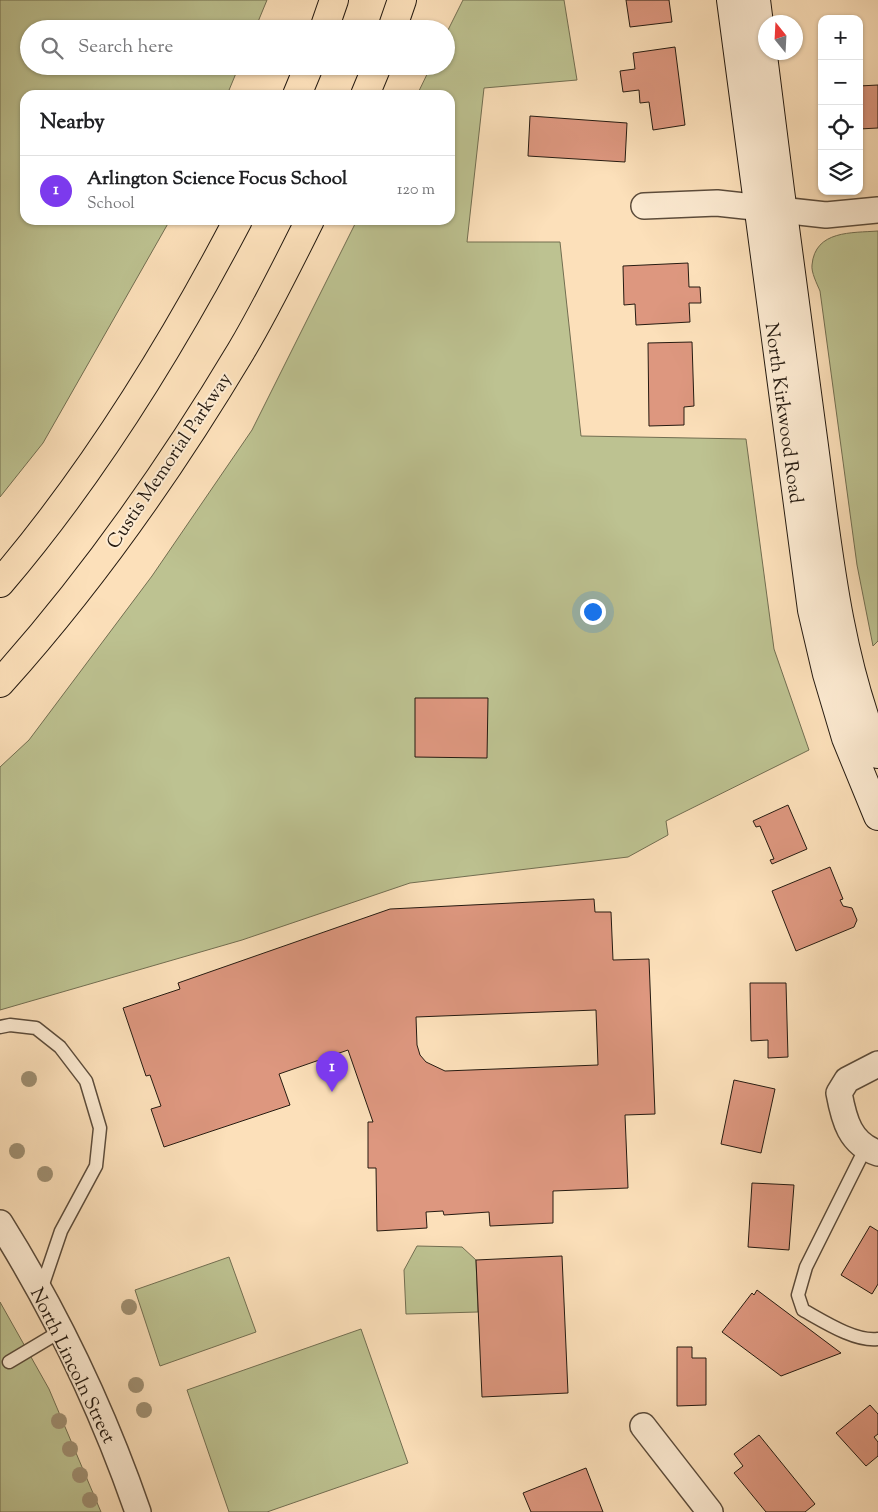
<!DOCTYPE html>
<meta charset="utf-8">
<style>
:root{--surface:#fff;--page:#f2f2f2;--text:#202124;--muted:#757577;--line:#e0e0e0;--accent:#7c3aed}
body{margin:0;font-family:"Sorts Mill Goudy",serif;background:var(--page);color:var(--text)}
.controls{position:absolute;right:15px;top:15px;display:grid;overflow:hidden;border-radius:10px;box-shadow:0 1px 4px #0004}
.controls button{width:45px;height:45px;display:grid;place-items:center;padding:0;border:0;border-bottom:1px solid var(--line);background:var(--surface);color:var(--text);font:25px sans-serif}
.compass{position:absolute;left:758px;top:15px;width:45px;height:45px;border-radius:50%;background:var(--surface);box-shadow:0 1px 4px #0004;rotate:342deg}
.you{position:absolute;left:592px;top:611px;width:18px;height:18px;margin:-12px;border:4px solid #fff;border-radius:50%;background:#1a73e8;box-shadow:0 0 0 8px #1a73e833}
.badge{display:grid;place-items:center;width:32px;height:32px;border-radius:50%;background:var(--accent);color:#fff;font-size:16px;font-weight:700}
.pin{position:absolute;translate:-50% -41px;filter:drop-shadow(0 1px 2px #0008)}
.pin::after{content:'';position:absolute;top:26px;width:18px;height:15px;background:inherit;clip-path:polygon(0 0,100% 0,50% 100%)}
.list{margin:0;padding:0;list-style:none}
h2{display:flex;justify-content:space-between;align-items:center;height:65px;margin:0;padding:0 20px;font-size:21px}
h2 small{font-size:16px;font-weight:400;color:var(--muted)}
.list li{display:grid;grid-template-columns:32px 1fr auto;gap:15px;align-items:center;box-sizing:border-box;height:70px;padding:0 20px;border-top:1px solid var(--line)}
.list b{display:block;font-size:19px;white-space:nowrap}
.list p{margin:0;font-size:16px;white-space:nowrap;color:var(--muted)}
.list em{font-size:16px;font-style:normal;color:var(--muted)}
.icon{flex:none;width:28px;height:28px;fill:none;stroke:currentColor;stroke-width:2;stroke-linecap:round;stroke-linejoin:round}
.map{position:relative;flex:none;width:878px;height:1512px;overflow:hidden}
.search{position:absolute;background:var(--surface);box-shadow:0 1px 4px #0004;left:20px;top:20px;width:435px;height:55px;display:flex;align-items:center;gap:12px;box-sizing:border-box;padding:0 18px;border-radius:28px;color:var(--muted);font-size:19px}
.panel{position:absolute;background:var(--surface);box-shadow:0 1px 4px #0004;left:20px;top:90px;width:435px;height:135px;border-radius:15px}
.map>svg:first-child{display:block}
</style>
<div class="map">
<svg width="878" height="1512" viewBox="0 0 878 1512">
<rect width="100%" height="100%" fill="#fce0ba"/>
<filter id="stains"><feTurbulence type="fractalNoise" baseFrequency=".004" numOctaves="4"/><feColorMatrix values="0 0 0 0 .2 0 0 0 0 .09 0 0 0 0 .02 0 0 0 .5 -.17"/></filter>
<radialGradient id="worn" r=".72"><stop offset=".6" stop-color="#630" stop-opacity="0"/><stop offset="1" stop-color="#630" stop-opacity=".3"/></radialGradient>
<path fill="#bdc291" stroke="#726e51" d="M 0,0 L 267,0 L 255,29 L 29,29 L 29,66 L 239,66 L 227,95 L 25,95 L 25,220 L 170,220 L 43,443 L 0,497 Z
M 463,0 L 564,0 L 577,80 L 484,88 L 467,242 L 560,242 L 581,436 L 746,439 L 774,649 L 809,750 L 666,821 L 668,835 L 628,857 L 410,883 L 242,940 L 0,1010 L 0,767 L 29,740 L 152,576 L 252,430 L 357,220 L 450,220 L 450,95 L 417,95 L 431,66 L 446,66 L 446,34 Z
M 878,231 L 878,641 L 873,646 L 857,565 L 820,291 C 817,284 811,272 812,265 C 815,230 852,233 878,231 Z
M 417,1246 L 462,1247 L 476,1260 L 478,1312 L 406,1314 L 404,1270 Z
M 229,1257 L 256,1332 L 160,1366 L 135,1290 Z
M 0,1302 L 49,1389 L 101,1512 L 0,1512 Z
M 361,1329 L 408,1463 L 267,1512 L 229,1512 L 187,1390 Z"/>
<path fill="#dd977f" stroke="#261b11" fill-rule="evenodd" d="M 626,0 L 669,0 L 672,22 L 630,27 Z
M 675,47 L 685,125 L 653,130 L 649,102 L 640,103 L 639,90 L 623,92 L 620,71 L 635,69 L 633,53 Z
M 878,85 L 878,128 L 859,129 L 859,86 Z
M 530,116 L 627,123 L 625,162 L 528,156 Z
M 688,263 L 689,287 L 700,287 L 701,303 L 689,303 L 690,322 L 636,325 L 635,304 L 624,305 L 623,266 Z
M 692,342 L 694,406 L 684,407 L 684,425 L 649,426 L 648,343 Z
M 415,698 L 488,698 L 487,758 L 415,757 Z
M 788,805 L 807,849 L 772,864 L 770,860 L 774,859 L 760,826 L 756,827 L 753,821 Z
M 830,867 L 843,899 L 840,900 L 843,906 L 852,908 L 857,920 L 854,927 L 796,951 L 772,891 Z
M 594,899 L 595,912 L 611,912 L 613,960 L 649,959 L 655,1114 L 625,1115 L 628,1188 L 553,1191 L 553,1223 L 490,1226 L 489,1212 L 444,1215 L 443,1211 L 426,1212 L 427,1228 L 377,1231 L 376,1168 L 368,1168 L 368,1122 L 373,1122 L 348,1050 L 279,1074 L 290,1105 L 164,1147 L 151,1109 L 161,1106 L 150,1075 L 146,1076 L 123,1008 L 180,989 L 178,983 L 390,909 ZM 596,1010 L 598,1065 L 445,1071 L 426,1062 L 420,1055 L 417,1045 L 416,1017 Z
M 750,983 L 786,983 L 788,1057 L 768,1058 L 768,1040 L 751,1041 Z
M 734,1080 L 775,1089 L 761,1153 L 721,1144 Z
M 752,1183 L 794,1185 L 789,1250 L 748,1247 Z
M 870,1226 L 878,1231 L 878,1284 L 872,1294 L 841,1275 Z
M 562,1256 L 568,1393 L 482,1397 L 476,1260 Z
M 757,1290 L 841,1353 L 781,1376 L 722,1332 L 752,1293 L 754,1295 Z
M 677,1347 L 692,1347 L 692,1358 L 706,1358 L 706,1405 L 677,1406 Z
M 870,1405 L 878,1414 L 878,1434 L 874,1437 L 878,1442 L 878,1456 L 866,1466 L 836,1433 Z
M 759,1435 L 815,1504 L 805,1512 L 766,1512 L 734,1473 L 743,1466 L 734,1454 Z
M 586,1468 L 603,1512 L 531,1512 L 523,1493 Z"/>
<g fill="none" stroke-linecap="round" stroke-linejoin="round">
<defs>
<path id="service" d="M 0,1027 L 10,1025 L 36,1028 L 60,1047 L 86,1081 L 100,1128 L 96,1166 L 61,1231 L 41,1290
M 865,1149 L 806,1267 L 798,1295 L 803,1310 C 823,1321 855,1342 878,1339
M 9,1362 L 61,1331"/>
<path id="minor" d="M 644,206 L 717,203 L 826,215 L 878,210
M 878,1064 L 847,1080 L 839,1093 C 844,1120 850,1144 878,1153
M 0,1223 C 57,1314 103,1411 138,1512
M 643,1426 L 710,1512"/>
<path id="secondary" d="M 731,0 L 812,610 L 827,674 L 846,738 L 878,816
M 756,0 C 774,144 792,287 812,431 C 827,540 836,651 878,754"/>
<path id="motorway" d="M 324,29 L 334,0
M 392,29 L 402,0
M 297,95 L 309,66
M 365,95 L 377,66
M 0,583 C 94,473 171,348 238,220
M 0,683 C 91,582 171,468 241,351 C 266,309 288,264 310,220"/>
</defs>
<use href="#service" stroke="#5c4c3b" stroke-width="15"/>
<use href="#minor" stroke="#5c4c3b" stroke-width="28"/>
<use href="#secondary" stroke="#261b11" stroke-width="30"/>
<use href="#motorway" stroke="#261b11" stroke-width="30"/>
<use href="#service" stroke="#fdebd2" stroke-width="12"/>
<use href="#minor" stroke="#fdebd2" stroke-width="25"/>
<use href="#secondary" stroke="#fdebd2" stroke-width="28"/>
<use href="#motorway" stroke="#fce0ba" stroke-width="28"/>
</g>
<g fill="#9f8f72">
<circle cx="29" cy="1079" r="8"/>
<circle cx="17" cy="1151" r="8"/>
<circle cx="45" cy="1174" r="8"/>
<circle cx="129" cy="1307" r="8"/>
<circle cx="136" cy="1385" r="8"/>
<circle cx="144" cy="1410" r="8"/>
<circle cx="59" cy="1421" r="8"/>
<circle cx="70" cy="1449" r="8"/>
<circle cx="80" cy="1475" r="8"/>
<circle cx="90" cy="1500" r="8"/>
</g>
<g text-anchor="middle" stroke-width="4" stroke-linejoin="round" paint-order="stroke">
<g font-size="19" fill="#261b11" stroke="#fdebd2">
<text transform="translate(785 413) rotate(82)" y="7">North Kirkwood Road</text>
<text transform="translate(168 460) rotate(-56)" y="7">Custis Memorial Parkway</text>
<text transform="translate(74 1365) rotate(64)" y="7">North Lincoln Street</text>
</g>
</g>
<rect width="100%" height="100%" filter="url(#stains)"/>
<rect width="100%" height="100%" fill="url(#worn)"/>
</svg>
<div class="controls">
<button>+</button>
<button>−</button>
<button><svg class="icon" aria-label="locate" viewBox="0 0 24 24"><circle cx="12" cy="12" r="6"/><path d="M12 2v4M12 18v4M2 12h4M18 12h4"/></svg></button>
<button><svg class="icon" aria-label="layers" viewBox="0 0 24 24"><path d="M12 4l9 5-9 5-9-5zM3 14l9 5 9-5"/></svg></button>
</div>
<svg class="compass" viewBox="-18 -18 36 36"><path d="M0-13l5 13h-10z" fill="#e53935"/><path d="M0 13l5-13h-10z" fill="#757577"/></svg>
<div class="you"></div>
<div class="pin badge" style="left:332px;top:1092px">1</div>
<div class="search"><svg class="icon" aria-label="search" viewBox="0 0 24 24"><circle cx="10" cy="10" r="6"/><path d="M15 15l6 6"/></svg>Search here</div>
<section class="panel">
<h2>Nearby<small></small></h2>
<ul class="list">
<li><span class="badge">1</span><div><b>Arlington Science Focus School</b><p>School</p></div><em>120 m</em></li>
</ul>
</section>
</div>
